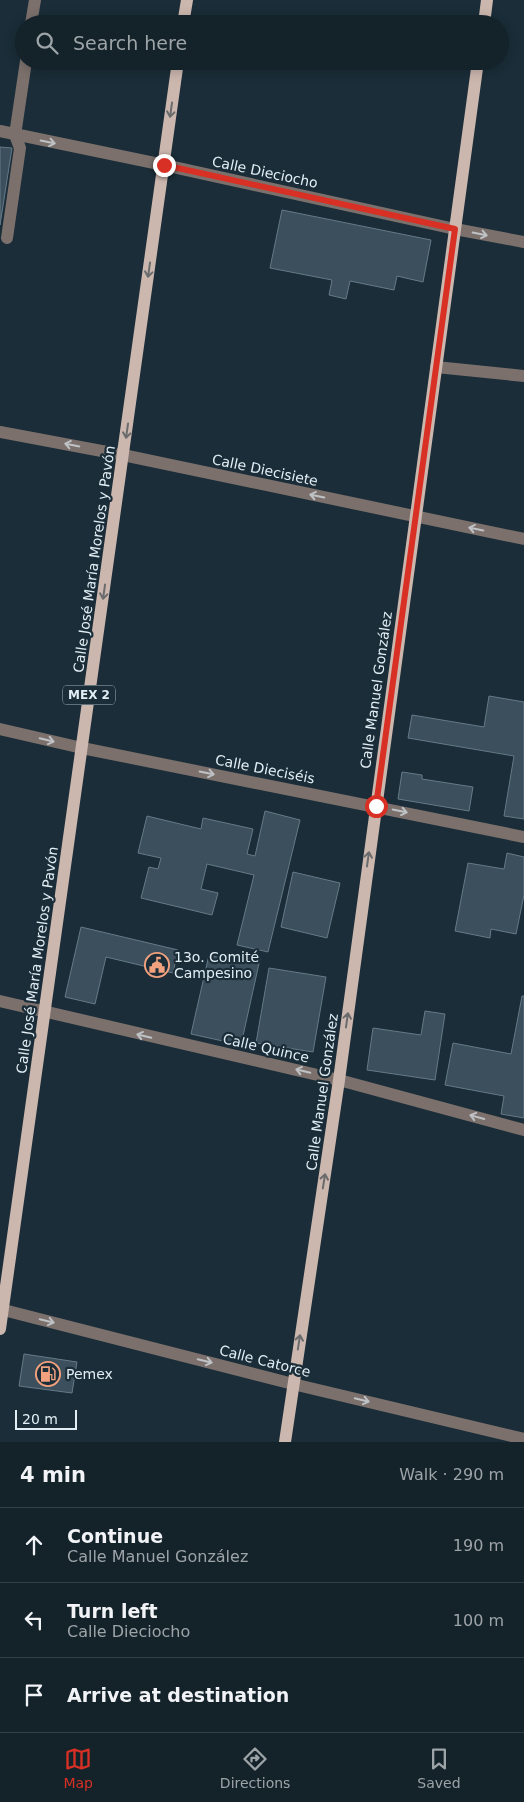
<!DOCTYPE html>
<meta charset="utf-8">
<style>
:root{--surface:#14222a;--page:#1d2a32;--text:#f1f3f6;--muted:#9da4a8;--line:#333f47;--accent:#d93025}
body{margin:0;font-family:"DejaVu Sans",sans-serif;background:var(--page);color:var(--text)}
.scale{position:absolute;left:15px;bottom:12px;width:62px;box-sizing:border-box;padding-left:5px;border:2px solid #e2eef5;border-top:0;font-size:14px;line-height:18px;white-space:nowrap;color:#e2eef5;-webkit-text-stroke:4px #1a2d38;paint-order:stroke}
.stop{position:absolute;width:15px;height:15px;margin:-11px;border:4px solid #d93025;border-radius:50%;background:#fff}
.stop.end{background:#d93025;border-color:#fff;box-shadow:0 1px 5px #0008}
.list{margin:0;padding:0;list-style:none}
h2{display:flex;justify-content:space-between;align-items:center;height:65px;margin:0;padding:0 20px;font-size:21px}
h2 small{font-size:16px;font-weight:400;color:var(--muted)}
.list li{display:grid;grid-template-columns:32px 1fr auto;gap:15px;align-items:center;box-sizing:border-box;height:75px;padding:0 20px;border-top:1px solid var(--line)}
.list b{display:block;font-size:19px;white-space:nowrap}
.list p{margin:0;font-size:16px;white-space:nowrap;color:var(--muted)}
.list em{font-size:16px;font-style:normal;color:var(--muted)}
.icon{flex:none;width:28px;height:28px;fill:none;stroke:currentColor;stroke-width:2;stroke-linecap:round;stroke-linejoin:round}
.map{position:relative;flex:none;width:524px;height:1442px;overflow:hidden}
.search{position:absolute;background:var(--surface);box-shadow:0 2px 12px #0003;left:15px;right:15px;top:15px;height:55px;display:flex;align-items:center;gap:12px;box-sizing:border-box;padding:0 18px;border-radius:28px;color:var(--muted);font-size:19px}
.sheet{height:290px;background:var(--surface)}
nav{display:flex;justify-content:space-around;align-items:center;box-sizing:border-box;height:70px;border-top:1px solid var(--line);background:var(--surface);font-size:14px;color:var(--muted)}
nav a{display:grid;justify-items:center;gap:2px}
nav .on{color:var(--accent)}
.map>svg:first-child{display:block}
</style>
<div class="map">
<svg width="524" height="1442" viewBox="0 0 524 1442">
<rect width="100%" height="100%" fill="#1a2d38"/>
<path fill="#3c4f5c" stroke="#657a87" d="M 0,147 L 12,148 L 0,225 Z
M 282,210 L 431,240 L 423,282 L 397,276 L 394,290 L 350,281 L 346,299 L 329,295 L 332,280 L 270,268 Z
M 489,696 L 524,702 L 524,819 L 504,816 L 514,756 L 408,738 L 412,715 L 484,727 Z
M 402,772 L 422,775 L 422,779 L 473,787 L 469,811 L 398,799 Z
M 265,811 L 300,820 L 268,952 L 237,945 L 254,875 L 207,864 L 201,889 L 218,893 L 212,915 L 141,898 L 149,867 L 158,869 L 161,858 L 138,853 L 147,816 L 201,829 L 203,818 L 253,829 L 247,854 L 255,856 Z
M 507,853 L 524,857 L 524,895 L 516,934 L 491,929 L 490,938 L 455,931 L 468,863 L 504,869 Z
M 293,872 L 340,883 L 327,938 L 281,927 Z
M 81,927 L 178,950 L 173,973 L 106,957 L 95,1004 L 65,997 Z
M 231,953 L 260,959 L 241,1045 L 191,1034 L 209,955 L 229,960 Z
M 269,968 L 326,977 L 313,1052 L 256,1043 Z
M 522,996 L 524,996 L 524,1118 L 501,1114 L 504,1096 L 445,1085 L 453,1043 L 511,1054 Z
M 425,1011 L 445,1014 L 435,1080 L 367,1070 L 373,1028 L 421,1035 Z
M 24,1354 L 77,1362 L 72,1393 L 19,1386 Z"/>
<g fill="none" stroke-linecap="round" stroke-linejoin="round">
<path stroke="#7b706c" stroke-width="12" d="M 31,24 L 35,0
M 0,131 L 164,165 L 455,229 L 524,242
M 7,238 L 20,148 L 15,135 L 26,61
M 436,367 L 524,376
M 0,432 L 123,455 L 524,539
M 0,729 L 82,748 L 524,837
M 0,1001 L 339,1080 L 524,1130
M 0,1309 L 293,1384 L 524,1439"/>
<path stroke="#ccb7ae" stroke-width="12" d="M 183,24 L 187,0
M 484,24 L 487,0
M 0,1329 L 178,61
M 285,1442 L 339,1080 L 478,61"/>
</g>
<defs><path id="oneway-shaft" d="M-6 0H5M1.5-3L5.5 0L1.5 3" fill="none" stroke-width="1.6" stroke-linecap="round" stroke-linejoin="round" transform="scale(1.25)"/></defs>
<g stroke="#6a6b6d">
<use href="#oneway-shaft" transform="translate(171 110) rotate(98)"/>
<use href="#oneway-shaft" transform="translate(149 270) rotate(98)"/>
<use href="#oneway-shaft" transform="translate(127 431) rotate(98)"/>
<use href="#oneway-shaft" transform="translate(104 592) rotate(98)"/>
<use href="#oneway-shaft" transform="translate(368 859) rotate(-82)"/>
<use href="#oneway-shaft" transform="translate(347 1020) rotate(-82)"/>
<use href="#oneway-shaft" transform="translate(324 1181) rotate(-81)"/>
<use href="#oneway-shaft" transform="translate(299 1342) rotate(-81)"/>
</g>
<g stroke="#bec2c5">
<use href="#oneway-shaft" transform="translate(48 142) rotate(11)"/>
<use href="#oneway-shaft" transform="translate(480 234) rotate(11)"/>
<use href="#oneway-shaft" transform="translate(72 445) rotate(-169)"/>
<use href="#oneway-shaft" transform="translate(317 496) rotate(-168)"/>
<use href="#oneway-shaft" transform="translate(476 529) rotate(-168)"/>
<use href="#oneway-shaft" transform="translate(47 740) rotate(13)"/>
<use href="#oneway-shaft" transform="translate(207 773) rotate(11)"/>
<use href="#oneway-shaft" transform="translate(400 811) rotate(12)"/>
<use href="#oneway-shaft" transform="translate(144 1036) rotate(-167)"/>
<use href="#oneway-shaft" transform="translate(303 1071) rotate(-167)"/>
<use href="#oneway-shaft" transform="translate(477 1117) rotate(-165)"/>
<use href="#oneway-shaft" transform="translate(47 1321) rotate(14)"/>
<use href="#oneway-shaft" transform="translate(205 1361) rotate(14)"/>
<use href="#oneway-shaft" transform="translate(362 1400) rotate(14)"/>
</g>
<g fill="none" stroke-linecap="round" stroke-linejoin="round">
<path stroke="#d93025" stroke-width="6" d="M 164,165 L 455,229 L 376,806"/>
</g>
<defs>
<symbol id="civic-ring" viewBox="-11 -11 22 22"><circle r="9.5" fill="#1a2d38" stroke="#f2a17e" stroke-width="1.5"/><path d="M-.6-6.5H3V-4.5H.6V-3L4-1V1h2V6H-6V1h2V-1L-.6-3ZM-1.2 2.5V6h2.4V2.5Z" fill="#f2a17e"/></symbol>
<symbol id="fuel-ring" viewBox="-11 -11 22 22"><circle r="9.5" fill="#1a2d38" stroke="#f2a17e" stroke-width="1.5"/><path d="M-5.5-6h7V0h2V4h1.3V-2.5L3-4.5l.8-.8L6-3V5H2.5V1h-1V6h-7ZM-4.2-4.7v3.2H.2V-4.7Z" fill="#f2a17e"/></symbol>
</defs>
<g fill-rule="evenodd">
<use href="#civic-ring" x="143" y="951" width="28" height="28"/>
<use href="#fuel-ring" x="34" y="1360" width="28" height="28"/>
</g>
<g text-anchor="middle" stroke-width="4.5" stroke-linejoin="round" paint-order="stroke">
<rect fill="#1a2d38" stroke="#a6b4bc" stroke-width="1" x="63" y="685.5" width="52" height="19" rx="4"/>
<g font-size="12" font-weight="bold" fill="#e2eef5">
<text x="89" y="699">MEX 2</text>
</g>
<g font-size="14" fill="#e2eef5" stroke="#1a2d38">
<text transform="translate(265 172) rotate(12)" y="5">Calle Dieciocho</text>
<text transform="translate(265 470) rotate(12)" y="5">Calle Diecisiete</text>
<text transform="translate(94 559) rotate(-82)" y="5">Calle José María Morelos y Pavón</text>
<text transform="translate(376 690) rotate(-82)" y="5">Calle Manuel González</text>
<text transform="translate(265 769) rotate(11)" y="5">Calle Dieciséis</text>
<text transform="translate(37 960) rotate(-82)" y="5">Calle José María Morelos y Pavón</text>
<text transform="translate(266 1048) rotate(13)" y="5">Calle Quince</text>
<text transform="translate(322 1092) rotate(-82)" y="5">Calle Manuel González</text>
<text transform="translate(265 1361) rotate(14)" y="5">Calle Catorce</text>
</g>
<g font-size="14" fill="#e2eef5" stroke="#1a2d38" text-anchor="start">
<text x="174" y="962">13o. Comité<tspan x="174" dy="16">Campesino</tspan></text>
<text x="66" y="1379">Pemex</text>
</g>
</g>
</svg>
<div class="scale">20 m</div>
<div class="stop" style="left:376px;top:806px"></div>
<div class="stop end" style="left:164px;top:165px"></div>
<div class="search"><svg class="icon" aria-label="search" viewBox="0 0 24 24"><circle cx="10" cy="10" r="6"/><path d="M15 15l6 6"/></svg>Search here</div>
</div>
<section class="sheet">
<h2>4 min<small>Walk · 290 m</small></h2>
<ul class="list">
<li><svg class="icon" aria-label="ahead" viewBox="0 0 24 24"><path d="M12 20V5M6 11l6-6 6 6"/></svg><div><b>Continue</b><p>Calle Manuel González</p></div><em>190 m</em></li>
<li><svg class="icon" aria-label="left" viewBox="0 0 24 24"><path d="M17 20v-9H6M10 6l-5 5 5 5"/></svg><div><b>Turn left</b><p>Calle Dieciocho</p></div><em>100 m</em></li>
<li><svg class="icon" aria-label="arrive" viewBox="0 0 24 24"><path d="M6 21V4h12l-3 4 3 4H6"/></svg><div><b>Arrive at destination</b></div></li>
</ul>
</section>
<nav>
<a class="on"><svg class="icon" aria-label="map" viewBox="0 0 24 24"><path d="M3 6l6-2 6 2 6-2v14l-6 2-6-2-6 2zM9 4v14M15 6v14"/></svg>Map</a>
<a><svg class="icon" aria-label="directions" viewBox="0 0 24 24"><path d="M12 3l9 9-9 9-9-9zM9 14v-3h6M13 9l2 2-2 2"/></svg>Directions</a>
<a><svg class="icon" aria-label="saved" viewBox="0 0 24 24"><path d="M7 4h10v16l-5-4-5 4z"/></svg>Saved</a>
</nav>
